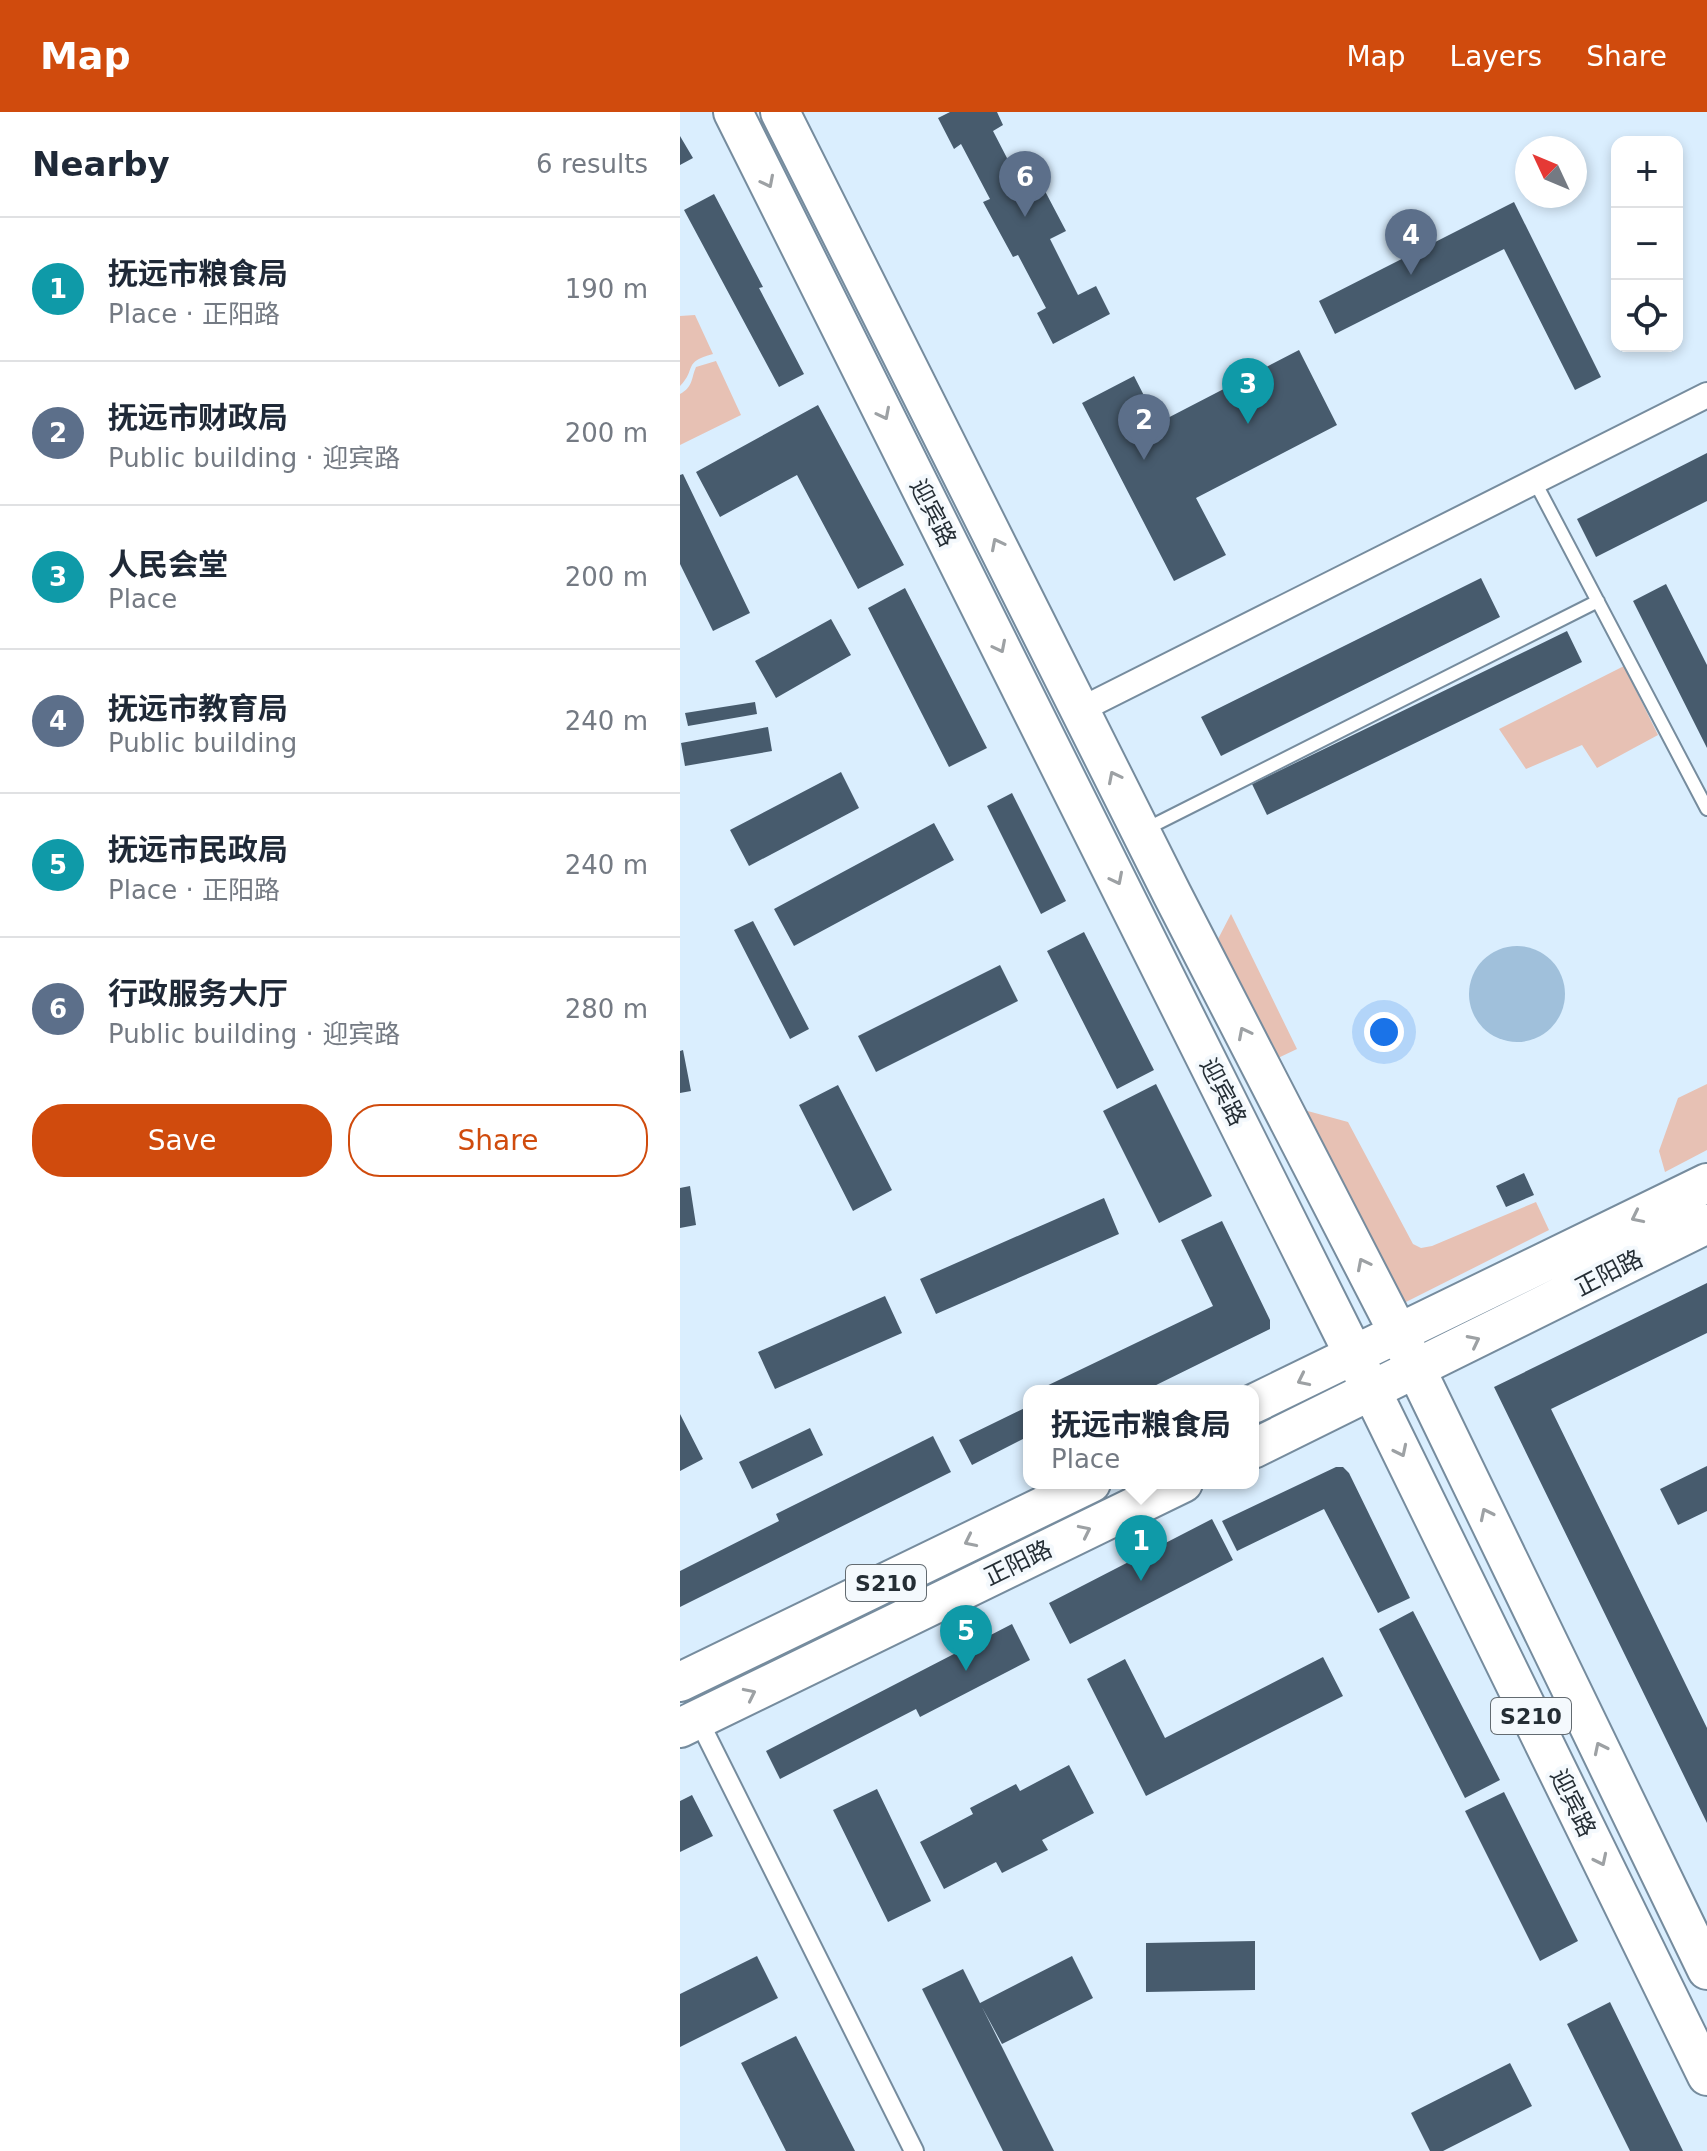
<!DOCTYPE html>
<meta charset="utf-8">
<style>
:root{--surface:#fff;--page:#f2f2f3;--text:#1f2937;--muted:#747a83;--line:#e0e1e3;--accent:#d04b0d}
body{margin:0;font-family:"DejaVu Sans","Noto Sans SC",sans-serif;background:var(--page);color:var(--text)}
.controls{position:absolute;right:24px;top:24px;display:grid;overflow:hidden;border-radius:16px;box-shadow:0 4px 12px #0003}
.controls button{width:72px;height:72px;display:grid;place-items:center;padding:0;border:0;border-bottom:2px solid var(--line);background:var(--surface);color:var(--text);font:40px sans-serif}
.compass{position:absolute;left:835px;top:24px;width:72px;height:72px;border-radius:50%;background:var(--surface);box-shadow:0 4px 12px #0003;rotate:314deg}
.you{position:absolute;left:704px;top:920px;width:28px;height:28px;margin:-20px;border:6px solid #fff;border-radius:50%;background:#1a73e8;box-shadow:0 0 0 12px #1a73e833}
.badge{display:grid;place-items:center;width:52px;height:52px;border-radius:50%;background:var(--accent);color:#fff;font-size:26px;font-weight:700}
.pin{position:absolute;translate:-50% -66px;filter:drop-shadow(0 2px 4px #0008)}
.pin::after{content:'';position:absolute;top:42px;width:28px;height:24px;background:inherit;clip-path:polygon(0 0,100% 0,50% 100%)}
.popup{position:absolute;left:343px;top:1273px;width:236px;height:104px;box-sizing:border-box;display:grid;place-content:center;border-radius:16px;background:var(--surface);filter:drop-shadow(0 2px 6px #0005);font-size:26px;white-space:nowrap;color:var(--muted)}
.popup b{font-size:30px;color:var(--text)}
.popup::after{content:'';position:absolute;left:50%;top:100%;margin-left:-16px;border:16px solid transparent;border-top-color:var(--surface)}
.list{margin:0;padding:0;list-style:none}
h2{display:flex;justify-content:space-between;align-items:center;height:104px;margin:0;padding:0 32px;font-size:34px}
h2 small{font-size:26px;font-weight:400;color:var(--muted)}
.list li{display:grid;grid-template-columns:52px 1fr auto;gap:24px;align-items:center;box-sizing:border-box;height:144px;padding:0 32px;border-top:2px solid var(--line)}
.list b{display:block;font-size:30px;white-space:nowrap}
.list p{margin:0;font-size:26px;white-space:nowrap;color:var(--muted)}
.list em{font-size:26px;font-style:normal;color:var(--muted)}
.actions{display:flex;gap:16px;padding:24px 32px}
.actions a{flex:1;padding:18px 0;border:2px solid var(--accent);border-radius:32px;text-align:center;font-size:28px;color:var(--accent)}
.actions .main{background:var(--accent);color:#fff}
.icon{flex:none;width:44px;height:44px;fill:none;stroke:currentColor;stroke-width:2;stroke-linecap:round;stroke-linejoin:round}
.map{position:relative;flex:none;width:1027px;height:2039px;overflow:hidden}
header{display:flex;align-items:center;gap:48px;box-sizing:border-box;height:112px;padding:0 40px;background:var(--accent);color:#fff}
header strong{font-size:38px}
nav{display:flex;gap:44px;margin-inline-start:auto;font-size:28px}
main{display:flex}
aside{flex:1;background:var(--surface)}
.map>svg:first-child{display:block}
</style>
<header>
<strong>Map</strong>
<nav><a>Map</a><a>Layers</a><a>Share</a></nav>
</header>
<main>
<aside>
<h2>Nearby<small>6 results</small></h2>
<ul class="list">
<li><span class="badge" style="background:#0f9aa8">1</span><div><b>抚远市粮食局</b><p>Place · 正阳路</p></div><em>190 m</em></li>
<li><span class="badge" style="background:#5c6f8a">2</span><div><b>抚远市财政局</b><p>Public building · 迎宾路</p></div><em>200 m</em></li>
<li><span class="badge" style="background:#0f9aa8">3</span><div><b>人民会堂</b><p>Place</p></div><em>200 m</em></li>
<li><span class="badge" style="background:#5c6f8a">4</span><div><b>抚远市教育局</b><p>Public building</p></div><em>240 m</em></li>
<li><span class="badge" style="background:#0f9aa8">5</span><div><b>抚远市民政局</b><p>Place · 正阳路</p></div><em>240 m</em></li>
<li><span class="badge" style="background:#5c6f8a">6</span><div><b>行政服务大厅</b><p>Public building · 迎宾路</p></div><em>280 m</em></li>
</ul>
<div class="actions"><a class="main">Save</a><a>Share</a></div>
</aside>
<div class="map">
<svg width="1027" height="2039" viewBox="0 0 1027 2039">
<rect width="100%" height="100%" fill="#daeefe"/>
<path fill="#e7c1b4" d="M 15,203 L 33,242 C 2,250 17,257 0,274 L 0,204 Z
M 36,249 L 61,303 L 0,333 L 0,282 C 13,275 11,267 16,255 Z
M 944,554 L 978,623 L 917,656 L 902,633 L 846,657 L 819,617 Z
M 551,802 L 617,937 L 598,946 L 538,827 Z
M 1027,972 L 1027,1038 L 985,1060 L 979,1039 L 998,986 Z
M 624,998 L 668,1010 L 733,1132 L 741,1136 L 752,1134 L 856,1090 L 869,1118 L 722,1192 Z"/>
<path fill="#a0c0db" d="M789 882a48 48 0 1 1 96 0a48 48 0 1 1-96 0Z"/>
<path fill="#475b6d" d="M 270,0 L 317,0 L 323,13 L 313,19 L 340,71 L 356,62 L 386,119 L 370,127 L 398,183 L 416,174 L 430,202 L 373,232 L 357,201 L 366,196 L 338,143 L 333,145 L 303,90 L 310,87 L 281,32 L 274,37 L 258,6 Z
M 0,24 L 13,46 L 0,53 Z
M 34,82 L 83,175 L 79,176 L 124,262 L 99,275 L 4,98 Z
M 834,90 L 921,265 L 895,278 L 824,137 L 655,222 L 639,189 Z
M 619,238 L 657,313 L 516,386 L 546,443 L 494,469 L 402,291 L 454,264 L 478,311 Z
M 138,293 L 224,453 L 178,477 L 117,363 L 40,405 L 16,360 Z
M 1027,341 L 1027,389 L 916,445 L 897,407 Z
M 3,362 L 70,501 L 33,519 L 0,452 L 0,363 Z
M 801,466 L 820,505 L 541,644 L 521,605 Z
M 986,472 L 1027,553 L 1027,636 L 953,489 Z
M 225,476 L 307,636 L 269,655 L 188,496 Z
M 151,507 L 171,543 L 96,586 L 75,549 Z
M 887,519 L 902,550 L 587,703 L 572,672 Z
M 75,590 L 77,602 L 8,614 L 5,601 Z
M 88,615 L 92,639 L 5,654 L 1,631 Z
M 161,660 L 179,696 L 69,754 L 50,718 Z
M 332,681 L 386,789 L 361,802 L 307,694 Z
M 254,711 L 274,748 L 114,834 L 94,797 Z
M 73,809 L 129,917 L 110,927 L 54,818 Z
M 404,820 L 474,958 L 437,977 L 367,839 Z
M 320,853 L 338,889 L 196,960 L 178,924 Z
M 3,938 L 11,979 L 0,981 L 0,939 Z
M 476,972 L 532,1084 L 479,1111 L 423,999 Z
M 158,973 L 212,1078 L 173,1099 L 119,993 Z
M 844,1061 L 854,1083 L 826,1095 L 816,1074 Z
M 10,1074 L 16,1113 L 0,1116 L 0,1076 Z
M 424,1086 L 439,1122 L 256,1202 L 240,1167 Z
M 542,1109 L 590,1208 L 590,1217 L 464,1279 L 356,1279 L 533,1194 L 501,1128 Z
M 1027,1171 L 1027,1221 L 871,1297 L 1027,1616 L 1027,1711 L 814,1275 Z
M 205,1184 L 222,1221 L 95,1277 L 78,1240 Z
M 349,1294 L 349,1324 L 292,1353 L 279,1328 Z
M 0,1302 L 23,1347 L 0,1359 Z
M 130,1316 L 143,1343 L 72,1377 L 59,1350 Z
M 253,1324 L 271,1360 L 0,1495 L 0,1459 L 99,1409 L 96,1402 Z
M 1027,1354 L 1027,1399 L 998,1413 L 980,1377 Z
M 656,1355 L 663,1355 L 669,1361 L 730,1486 L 698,1501 L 644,1397 L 557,1439 L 542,1409 Z
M 532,1407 L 553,1448 L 390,1532 L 369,1491 Z
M 733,1499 L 820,1668 L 785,1686 L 699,1517 Z
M 332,1512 L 350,1548 L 240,1605 L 236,1597 L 100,1667 L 86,1639 Z
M 643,1545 L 663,1584 L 466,1684 L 407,1567 L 445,1547 L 485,1626 Z
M 389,1653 L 414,1701 L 362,1728 L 368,1738 L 322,1761 L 316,1750 L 264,1777 L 240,1730 L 293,1702 L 290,1696 L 336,1672 L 340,1679 Z
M 197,1677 L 251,1789 L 208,1810 L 153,1698 Z
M 824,1680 L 898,1829 L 860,1849 L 785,1699 Z
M 12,1683 L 33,1724 L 0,1740 L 0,1689 Z
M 575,1829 L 575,1878 L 466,1880 L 466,1831 Z
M 77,1844 L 98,1886 L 0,1935 L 0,1882 Z
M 392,1844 L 413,1886 L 322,1932 L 302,1895 L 374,2039 L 323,2039 L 242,1877 L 283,1857 L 300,1891 Z
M 930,1890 L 1003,2039 L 950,2039 L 887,1912 Z
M 116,1924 L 175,2039 L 106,2039 L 61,1951 Z
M 830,1951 L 852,1994 L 763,2039 L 750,2039 L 731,2001 Z"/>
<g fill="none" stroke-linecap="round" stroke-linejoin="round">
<defs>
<path id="service" d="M 855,370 L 1027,697
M 464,718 L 918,489"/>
<path id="pedestrian" d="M 18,1607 L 234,2039"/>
<path id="minor" d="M 400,598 L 1027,283"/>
<path id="primary" d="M 53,0 L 674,1243 L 1027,1964
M 100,0 L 492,782 L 719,1222 L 1027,1858
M 573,1292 L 1027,1071
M 573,1337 L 1027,1112
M 0,1570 L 411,1371
M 0,1616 L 503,1371"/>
</defs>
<use href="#service" stroke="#768c9e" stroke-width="16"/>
<use href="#pedestrian" stroke="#768c9e" stroke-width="22"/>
<use href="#minor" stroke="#768c9e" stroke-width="28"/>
<use href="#primary" stroke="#768c9e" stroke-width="42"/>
<use href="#service" stroke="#fff" stroke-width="12"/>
<use href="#pedestrian" stroke="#fff" stroke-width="18"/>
<use href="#minor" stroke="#fff" stroke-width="24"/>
<use href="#primary" stroke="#fff" stroke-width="38"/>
</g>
<defs><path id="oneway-chevron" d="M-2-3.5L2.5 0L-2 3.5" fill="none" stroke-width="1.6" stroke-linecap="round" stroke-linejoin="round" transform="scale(2)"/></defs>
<g stroke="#9da1a4">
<use href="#oneway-chevron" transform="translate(88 70) rotate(63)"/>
<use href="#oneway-chevron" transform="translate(204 302) rotate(63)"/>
<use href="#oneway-chevron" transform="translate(317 432) rotate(-117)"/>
<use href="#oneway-chevron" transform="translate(320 535) rotate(63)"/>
<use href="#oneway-chevron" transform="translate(434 665) rotate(-117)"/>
<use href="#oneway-chevron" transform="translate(437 767) rotate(63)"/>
<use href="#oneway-chevron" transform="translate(564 921) rotate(-117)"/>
<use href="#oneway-chevron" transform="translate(957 1105) rotate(154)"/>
<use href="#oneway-chevron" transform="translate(683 1152) rotate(-117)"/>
<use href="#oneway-chevron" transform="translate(794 1229) rotate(-27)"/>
<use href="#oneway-chevron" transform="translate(623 1268) rotate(154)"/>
<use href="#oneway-chevron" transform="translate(721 1339) rotate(64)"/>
<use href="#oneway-chevron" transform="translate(806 1402) rotate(-116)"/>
<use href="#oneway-chevron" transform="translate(405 1419) rotate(-26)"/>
<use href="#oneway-chevron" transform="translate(290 1429) rotate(154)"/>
<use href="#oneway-chevron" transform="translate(70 1582) rotate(-26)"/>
<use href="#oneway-chevron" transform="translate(920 1636) rotate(-116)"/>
<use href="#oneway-chevron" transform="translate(921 1748) rotate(64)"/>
</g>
<g text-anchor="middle" stroke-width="8" stroke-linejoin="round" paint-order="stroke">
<g fill="#f4f9fd" stroke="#636b71" stroke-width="2">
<rect x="166" y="1453" width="80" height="36" rx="6"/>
<rect x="811" y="1586" width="80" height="36" rx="6"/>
</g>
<g font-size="22" font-weight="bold" fill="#252e35">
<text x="206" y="1479">S210</text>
<text x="851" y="1612">S210</text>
</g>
<g font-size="24" fill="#252e35" stroke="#f4f9fd">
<text transform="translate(253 401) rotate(63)" y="8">迎宾路</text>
<text transform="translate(543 980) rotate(63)" y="8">迎宾路</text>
<text transform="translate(929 1161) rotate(-27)" y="8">正阳路</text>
<text transform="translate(338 1451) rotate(-26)" y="8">正阳路</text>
<text transform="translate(893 1691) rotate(64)" y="8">迎宾路</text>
</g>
</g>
</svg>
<div class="controls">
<button>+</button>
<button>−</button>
<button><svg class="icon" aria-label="locate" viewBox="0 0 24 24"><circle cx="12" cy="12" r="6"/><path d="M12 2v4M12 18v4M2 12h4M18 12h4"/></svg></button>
</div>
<svg class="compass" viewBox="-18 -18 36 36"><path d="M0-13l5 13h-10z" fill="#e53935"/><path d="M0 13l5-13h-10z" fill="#747a83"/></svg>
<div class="you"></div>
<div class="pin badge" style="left:461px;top:1469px;background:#0f9aa8">1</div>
<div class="popup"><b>抚远市粮食局</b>Place</div>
<div class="pin badge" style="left:464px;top:348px;background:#5c6f8a">2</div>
<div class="pin badge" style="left:568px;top:312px;background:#0f9aa8">3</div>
<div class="pin badge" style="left:731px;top:163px;background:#5c6f8a">4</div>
<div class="pin badge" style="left:286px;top:1559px;background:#0f9aa8">5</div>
<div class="pin badge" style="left:345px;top:105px;background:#5c6f8a">6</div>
</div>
</main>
